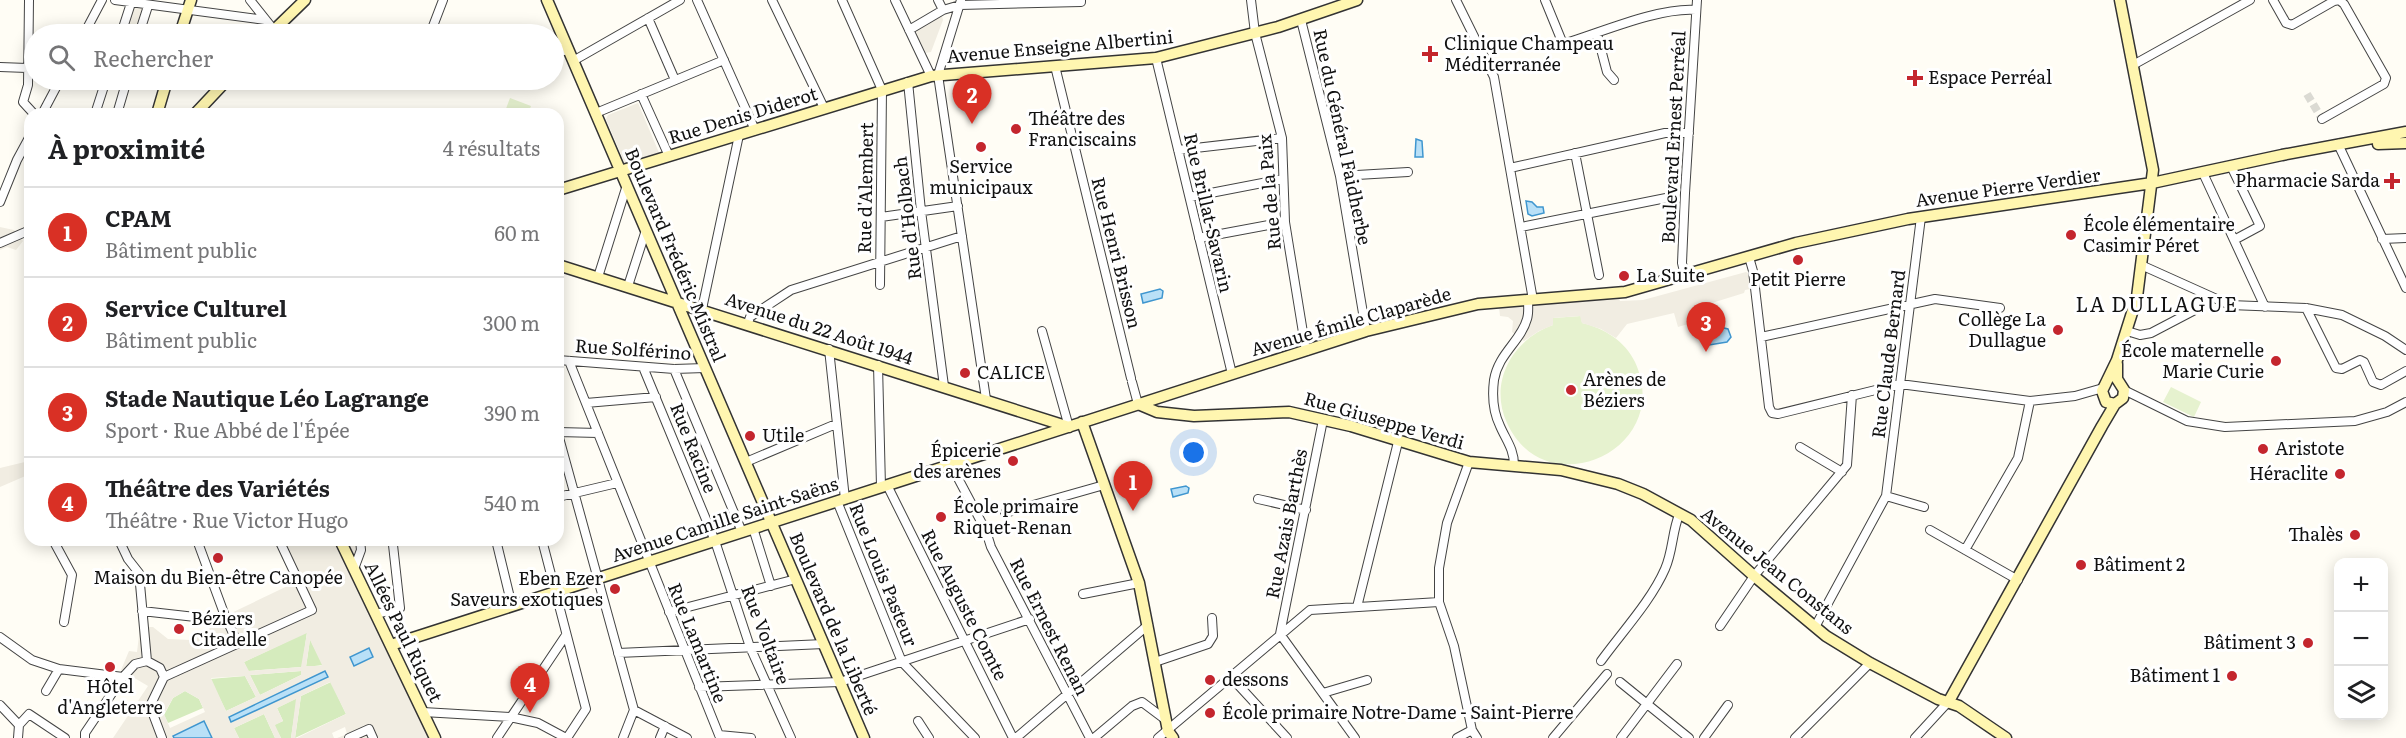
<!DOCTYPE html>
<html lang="fr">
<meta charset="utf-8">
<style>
:root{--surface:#fff;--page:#f6f6f6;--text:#202124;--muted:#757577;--line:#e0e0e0;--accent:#d93025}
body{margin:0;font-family:Literata,serif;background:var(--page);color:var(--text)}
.controls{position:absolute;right:18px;bottom:18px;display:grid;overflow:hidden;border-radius:12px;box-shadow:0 3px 15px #0003}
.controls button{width:54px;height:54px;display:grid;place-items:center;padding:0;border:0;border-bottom:2px solid var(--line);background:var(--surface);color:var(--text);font:30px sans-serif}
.you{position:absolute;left:1194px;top:453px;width:21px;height:21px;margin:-15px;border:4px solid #fff;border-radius:50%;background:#1a73e8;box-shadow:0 0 0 9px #1a73e833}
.badge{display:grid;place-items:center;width:39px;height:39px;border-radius:50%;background:var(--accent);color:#fff;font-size:20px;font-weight:700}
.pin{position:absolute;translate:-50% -50px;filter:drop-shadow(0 2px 3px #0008)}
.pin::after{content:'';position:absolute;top:32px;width:21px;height:18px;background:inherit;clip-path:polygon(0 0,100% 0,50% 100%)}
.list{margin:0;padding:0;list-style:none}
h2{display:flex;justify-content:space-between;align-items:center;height:78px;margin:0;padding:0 24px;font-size:26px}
h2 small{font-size:20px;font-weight:400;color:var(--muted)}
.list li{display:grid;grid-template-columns:39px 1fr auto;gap:18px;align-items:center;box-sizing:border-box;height:90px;padding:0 24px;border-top:2px solid var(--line)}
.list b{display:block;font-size:22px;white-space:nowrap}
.list p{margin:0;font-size:20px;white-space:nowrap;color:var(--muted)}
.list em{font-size:20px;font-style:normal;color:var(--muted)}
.icon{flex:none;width:33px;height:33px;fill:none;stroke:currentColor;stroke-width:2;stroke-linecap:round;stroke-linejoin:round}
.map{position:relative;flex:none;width:2406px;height:738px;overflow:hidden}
.search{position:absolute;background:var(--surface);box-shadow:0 3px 15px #0003;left:24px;top:24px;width:540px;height:66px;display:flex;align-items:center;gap:15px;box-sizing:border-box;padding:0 21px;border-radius:33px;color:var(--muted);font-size:22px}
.panel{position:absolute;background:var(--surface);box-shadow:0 3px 15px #0003;left:24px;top:108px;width:540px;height:438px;border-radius:18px}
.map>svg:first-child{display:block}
</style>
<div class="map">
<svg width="2406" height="738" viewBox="0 0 2406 738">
<rect width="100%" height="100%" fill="#fffdf5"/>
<path fill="#d5ebbd" d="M 307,632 L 302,667 L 248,671 L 244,662 Z
M 310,639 L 323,665 L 306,667 Z
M 301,671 L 301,675 L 260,695 L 250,675 Z
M 245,676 L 256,697 L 226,711 L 210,679 Z
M 331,682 L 346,714 L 295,738 L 301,696 Z
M 185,691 L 199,699 L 203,708 L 168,723 L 164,715 L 173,698 Z
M 297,698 L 291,738 L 281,738 L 274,725 L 283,721 L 277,708 Z
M 264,714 L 275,738 L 239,738 L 234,728 Z"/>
<path fill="#e6f2cf" d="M 510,98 L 531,106 L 528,114 L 504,114 Z
M 1581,316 L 1582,323 C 1604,328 1625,341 1635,362 C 1675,449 1546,508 1507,423 C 1488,382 1513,339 1553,325 L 1553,318 Z
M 2171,387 L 2201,402 L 2194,417 L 2163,402 Z"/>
<path fill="#f1ede2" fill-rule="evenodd" d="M 131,3 L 150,10 L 143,34 L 117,34 Z
M 942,16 L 943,20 L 931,52 L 925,53 L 916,36 L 917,29 Z
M 638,103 L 660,155 L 625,164 L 606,119 L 608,115 Z
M 0,227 L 14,230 L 23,241 L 16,250 L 7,247 L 0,250 Z
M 1746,272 L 1750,274 L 1751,289 L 1745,290 L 1744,293 L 1699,307 L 1699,314 L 1696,315 L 1698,321 L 1678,327 L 1674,313 L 1627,324 L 1616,338 L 1601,329 L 1582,323 L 1580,316 L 1553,318 L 1553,325 L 1539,331 L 1524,341 L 1512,332 L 1513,321 L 1508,317 L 1500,316 L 1499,307 L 1619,298 L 1620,301 L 1643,300 Z
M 29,461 L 30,474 L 0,487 L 0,468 Z
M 279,540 L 360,540 L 354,569 L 435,738 L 337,738 L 347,734 L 345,727 L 332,733 L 334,738 L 297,738 L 346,714 L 330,682 L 301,696 L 295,738 L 291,738 L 296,699 L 277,708 L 283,721 L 275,725 L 281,738 L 275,738 L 264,714 L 234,728 L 239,738 L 212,738 L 204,722 L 173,736 L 174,738 L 113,738 L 148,686 L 121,670 L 129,651 L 137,652 L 140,627 L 153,627 L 168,639 L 191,640 L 204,633 L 225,616 L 298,581 ZM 307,633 L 301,667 L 249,671 L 244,662 ZM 310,640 L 322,665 L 320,666 L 306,666 ZM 301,671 L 301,675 L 260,695 L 250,675 ZM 325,671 L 327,677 L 232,722 L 229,717 ZM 245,676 L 256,697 L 226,711 L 211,678 ZM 185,691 L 199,699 L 205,712 L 170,728 L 164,714 L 173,698 Z"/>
<path fill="#b9e0f7" stroke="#3f96cf" stroke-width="1.5" d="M 1416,139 L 1422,141 L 1423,157 L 1415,157 Z
M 1526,201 L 1532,202 L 1537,207 L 1543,207 L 1544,213 L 1532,216 L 1528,214 Z
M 1160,289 L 1163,291 L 1162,298 L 1143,303 L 1141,294 Z
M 1712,322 L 1716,325 L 1723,325 L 1724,328 L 1728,329 L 1731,337 L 1727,342 L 1709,345 L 1704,340 L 1703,327 Z
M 1186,486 L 1189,488 L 1188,493 L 1173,497 L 1171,489 Z
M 369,648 L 373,657 L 354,666 L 350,657 Z
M 325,671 L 328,677 L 231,722 L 229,717 Z
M 204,721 L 212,738 L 174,738 L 173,736 Z"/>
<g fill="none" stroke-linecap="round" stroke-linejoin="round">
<path stroke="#dbdad3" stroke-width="8" stroke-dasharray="8 4" stroke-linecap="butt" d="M 2307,94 L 2322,119"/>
<defs>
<path id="street" d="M 29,0 L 28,85 L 23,102 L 34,114
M 115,0 L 265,20
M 250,0 L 274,30
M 697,0 L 755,130
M 772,0 L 824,108
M 842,0 L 882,90 L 880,285
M 895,0 L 931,76
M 938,0 L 943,10
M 961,0 L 938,75 L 986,399
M 1251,0 L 1255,33 L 1282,138 L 1285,222 L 1306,351
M 1456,0 L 1494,77 L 1533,300
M 1545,0 L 1563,44 C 1600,33 1659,7 1696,10
M 2273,0 L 2286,23 L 2292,25 L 2334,1 L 2339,0 L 2344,4 L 2386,78 L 2384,84 L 2322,119
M 648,18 L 675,80
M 1301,20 L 1340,176 L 1366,331
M 909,30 L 943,10 L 960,5 L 1081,2 L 1081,0
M 84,34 L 102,0
M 121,34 L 132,0
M 139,34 L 148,6
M 430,34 L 443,0
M 1597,34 L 1607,72 L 1614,80
M 554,55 L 568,49
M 1156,58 L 1232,374
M 573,61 L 680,0
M 2133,65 L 2250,0
M 1055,66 L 1131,378
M 0,67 L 27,68
M 908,82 L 921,211 L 944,386
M 641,94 L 669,156
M 596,113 L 724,60
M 42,114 L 60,80
M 95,114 L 106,80
M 117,114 L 127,80
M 2338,144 L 2406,288
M 1178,150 L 1282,138
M 1575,153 L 1599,275
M 2231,166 L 2260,226 L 2234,240
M 1510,168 L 1665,133 L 1689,133
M 2203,173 L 2265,307
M 1340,176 L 1408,172
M 1190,197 L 1283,179
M 0,202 L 17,160 L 30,136
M 881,217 L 958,206
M 1521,227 L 1666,198
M 1199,238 L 1285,222
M 2382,239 L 2406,238
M 0,243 L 30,230
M 1749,257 L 1753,271 L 1769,407 L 1772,413 L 1778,414 L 1900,384 L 2030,401 L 2075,396 L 2103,388
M 2141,265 L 2230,305 L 2306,308 L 2342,315 L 2385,336 L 2406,350
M 1685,276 L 1682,263 L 1685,193 L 1697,0
M 598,277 L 627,185
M 628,286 L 646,230
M 2306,308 L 2336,368 L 2342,369 L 2360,360 L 2364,362 L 2373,382 L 2381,385 L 2406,371
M 702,309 L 739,135
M 748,323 L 750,317 L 791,290 L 962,236
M 1042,331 L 1069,427
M 2127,331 L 2140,335 L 2151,333 L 2193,311 L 2203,293
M 1761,337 L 1935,299 L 2000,308
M 829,349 L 845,499
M 558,360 L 674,369 L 705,368
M 569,361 L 719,735
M 878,365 L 881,487
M 643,367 L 715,541 L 750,647 L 791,738
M 674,369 L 742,532
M 1132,382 L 1138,404
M 2124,390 L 2187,421 L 2225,427 L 2355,421 L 2387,412 L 2406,402
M 586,403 L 656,397
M 1323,420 L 1280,634 L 1355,738
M 558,432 L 598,433
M 558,434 L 634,710 L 623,738
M 1800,447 L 1842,472
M 29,461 L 30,465
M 746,462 L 836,424
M 1469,462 L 1447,523 L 1439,568 L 1439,602 L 1454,646 L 1472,730 L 1477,738
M 951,465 L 986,531 L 991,547 L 1090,738
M 1514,465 C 1514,449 1506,440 1500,426 C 1493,412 1492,396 1494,380 C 1498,354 1521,341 1527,319 C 1529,313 1528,306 1528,300
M 887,485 L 1013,738
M 1886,496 L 1924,507
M 558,497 L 617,483
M 1258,499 L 1306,510
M 837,501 L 902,662 L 975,738
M 1005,513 L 1104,485
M 753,528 L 771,586
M 1930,530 L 2018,580
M 53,540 L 72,575 L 64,622
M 119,540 L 128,559 L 139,573 L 147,661
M 197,540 L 225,616 L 238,644
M 496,540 L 512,606
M 542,540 L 586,709 L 567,738
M 1965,550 L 2018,458 L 2030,401
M 354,569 L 361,550 L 360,540
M 1083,594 L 1139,583
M 1357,607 L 1398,442
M 142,611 L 213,619
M 669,612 L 796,579
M 376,614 L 400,608 L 393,545
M 1720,626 L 1754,576 L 1847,465 L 1852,395
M 1815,627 L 1886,496 L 1921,217
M 0,637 L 32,660 L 59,669 L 123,677
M 618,653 L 824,644
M 147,661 L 160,668 L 164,677
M 1601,661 C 1622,632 1651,601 1665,569 C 1673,551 1672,532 1679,515
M 1155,662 L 1208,644 L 1213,636 L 1212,618
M 1230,676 L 1287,738
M 1620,682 L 1689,738
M 699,687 L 840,682 L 1030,619
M 46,691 L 59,669
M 1323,693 L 1367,680
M 0,705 L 19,725 L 18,738
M 634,710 L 687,738
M 423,712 L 510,717 L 538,723 L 566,738
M 918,721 L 929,738
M 19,725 L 29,714 L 65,738
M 719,735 L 751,738
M 85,738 L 85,733 L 123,677 L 135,664 L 147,661
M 162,738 L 150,706 L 164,677 L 312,610 L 279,540
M 349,738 L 369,729 L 373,738
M 497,738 L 566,635
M 660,738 L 665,726
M 1016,738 L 1148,625
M 1094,738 L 1132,706 L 1142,702 L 1166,720
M 1158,738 L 1310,610 L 1439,602
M 1457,738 L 1472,730
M 1553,738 L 1607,674
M 1621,738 L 1677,664
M 1704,738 L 1728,705
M 1795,738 L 1870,663
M 1915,738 L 1949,701"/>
<path id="secondary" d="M 547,0 L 864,738
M 180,34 L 191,0
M 270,34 L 305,0
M 157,114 L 167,80
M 195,114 L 227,80
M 2378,144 L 2406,143
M 558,190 L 931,76 L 1156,58 L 1278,27 L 1357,0
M 558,265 L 1069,427
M 1138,404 L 1157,412 L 1194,416 L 1289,412 L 1351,426 L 1469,462 L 1561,470 L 1618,484 L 1643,494 L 1691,520 L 1754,576 L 1826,636 L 1870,663 L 1938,699 L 1959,706 L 2006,738
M 2115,404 L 2106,402 L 2102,391 L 2117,360 L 2137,297 L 2153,170 L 2120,0
M 1082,422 L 1139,583 L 1168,731 L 1173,738
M 340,540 L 435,738
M 391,645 L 1366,331 L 1478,304 L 1625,292 L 1796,243 L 1908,219 L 2152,183 L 2282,155 L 2406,132
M 1949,701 L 2102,426 L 2115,404 L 2123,398 L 2124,390 L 2117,379 L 2117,364"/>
</defs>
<use href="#street" stroke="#444" stroke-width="10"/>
<use href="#secondary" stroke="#333" stroke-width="13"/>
<use href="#street" stroke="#fff" stroke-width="8"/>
<use href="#secondary" stroke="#fff6b0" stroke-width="10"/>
</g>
<g fill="#c4262e" stroke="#fff" stroke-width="2">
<path d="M1427 45h6v6h6v6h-6v6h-6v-6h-6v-6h6z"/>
<path d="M1912 69h6v6h6v6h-6v6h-6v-6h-6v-6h6z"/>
<circle cx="1016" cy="129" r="6"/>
<circle cx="981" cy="147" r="6"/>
<path d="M2389 172h6v6h6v6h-6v6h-6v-6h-6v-6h6z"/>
<circle cx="2071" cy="235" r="6"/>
<circle cx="1798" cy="260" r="6"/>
<circle cx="1624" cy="276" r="6"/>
<circle cx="2058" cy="330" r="6"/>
<circle cx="2276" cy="361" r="6"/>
<circle cx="965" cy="373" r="6"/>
<circle cx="1571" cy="390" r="6"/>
<circle cx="750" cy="436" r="6"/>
<circle cx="2263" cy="449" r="6"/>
<circle cx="1013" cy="461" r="6"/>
<circle cx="2340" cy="474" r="6"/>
<circle cx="941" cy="517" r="6"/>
<circle cx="2355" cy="535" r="6"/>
<circle cx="218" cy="558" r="6"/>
<circle cx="2081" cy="565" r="6"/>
<circle cx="615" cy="589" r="6"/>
<circle cx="179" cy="629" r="6"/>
<circle cx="2308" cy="643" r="6"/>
<circle cx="110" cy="667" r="6"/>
<circle cx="2232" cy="676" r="6"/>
<circle cx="1210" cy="680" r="6"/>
<circle cx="1210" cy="713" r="6"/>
</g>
<g text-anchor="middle" stroke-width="6" stroke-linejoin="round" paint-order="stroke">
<g font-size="18" fill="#111" stroke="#fff" text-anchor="start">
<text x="1444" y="50">Clinique Champeau<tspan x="1444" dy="21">Méditerranée</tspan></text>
<text x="1928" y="84">Espace Perréal</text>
<text x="1028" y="125">Théâtre des<tspan x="1028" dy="21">Franciscains</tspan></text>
<text x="981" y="173" text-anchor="middle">Service<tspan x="981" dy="21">municipaux</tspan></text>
<text x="2380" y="187" text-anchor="end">Pharmacie Sarda</text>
<text x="2083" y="231">École élémentaire<tspan x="2083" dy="21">Casimir Péret</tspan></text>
<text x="1636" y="282">La Suite</text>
<text x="1798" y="286" text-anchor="middle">Petit Pierre</text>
<text x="2046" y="326" text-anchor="end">Collège La<tspan x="2046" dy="21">Dullague</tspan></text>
<text x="2264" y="357" text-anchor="end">École maternelle<tspan x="2264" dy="21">Marie Curie</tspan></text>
<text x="977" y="379">CALICE</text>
<text x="1583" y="386">Arènes de<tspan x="1583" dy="21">Béziers</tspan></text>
<text x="762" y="442">Utile</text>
<text x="2275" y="455">Aristote</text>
<text x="1001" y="457" text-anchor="end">Épicerie<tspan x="1001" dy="21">des arènes</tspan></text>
<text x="2328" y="480" text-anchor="end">Héraclite</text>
<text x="953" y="513">École primaire<tspan x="953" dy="21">Riquet-Renan</tspan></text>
<text x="2343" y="541" text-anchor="end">Thalès</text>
<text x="2093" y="571">Bâtiment 2</text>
<text x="218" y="584" text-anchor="middle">Maison du Bien-être Canopée</text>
<text x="603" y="585" text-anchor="end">Eben Ezer<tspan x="603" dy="21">Saveurs exotiques</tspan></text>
<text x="191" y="625">Béziers<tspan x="191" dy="21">Citadelle</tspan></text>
<text x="2296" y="649" text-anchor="end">Bâtiment 3</text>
<text x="2220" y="682" text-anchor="end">Bâtiment 1</text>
<text x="1222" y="686">dessons</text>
<text x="110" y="693" text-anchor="middle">Hôtel<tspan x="110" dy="21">d'Angleterre</tspan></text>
<text x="1222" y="719">École primaire Notre-Dame - Saint-Pierre</text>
</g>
<g font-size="18" fill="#111" stroke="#fff">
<text transform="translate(1060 47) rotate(-5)" y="6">Avenue Enseigne Albertini</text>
<text transform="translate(743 116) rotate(-17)" y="6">Rue Denis Diderot</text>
<text transform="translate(1342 137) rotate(78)" y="6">Rue du Général Faidherbe</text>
<text transform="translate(1674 137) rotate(-87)" y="6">Boulevard Ernest Perréal</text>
<text transform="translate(866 188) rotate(-89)" y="6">Rue d'Alembert</text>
<text transform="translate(2008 188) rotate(-8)" y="6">Avenue Pierre Verdier</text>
<text transform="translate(1270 192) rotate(-95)" y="6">Rue de la Paix</text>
<text transform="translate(1208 213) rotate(77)" y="6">Rue Brillat-Savarin</text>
<text transform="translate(908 218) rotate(-97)" y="6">Rue d'Holbach</text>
<text transform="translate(1116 253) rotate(76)" y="6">Rue Henri Brisson</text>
<text transform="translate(675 255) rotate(67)" y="6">Boulevard Frédéric Mistral</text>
<text transform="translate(1351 322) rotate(-16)" y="6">Avenue Émile Claparède</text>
<text transform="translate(819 329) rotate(18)" y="6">Avenue du 22 Août 1944</text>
<text transform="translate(633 350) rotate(4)" y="6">Rue Solférino</text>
<text transform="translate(1889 354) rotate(-83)" y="6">Rue Claude Bernard</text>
<text transform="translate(1384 421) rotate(16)" y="6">Rue Giuseppe Verdi</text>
<text transform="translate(693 448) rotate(68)" y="6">Rue Racine</text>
<text transform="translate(725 520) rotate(-18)" y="6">Avenue Camille Saint-Saëns</text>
<text transform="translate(1287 524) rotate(-79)" y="6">Rue Azais Barthès</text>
<text transform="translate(1777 571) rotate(39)" y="6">Avenue Jean Constans</text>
<text transform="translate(883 575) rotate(68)" y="6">Rue Louis Pasteur</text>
<text transform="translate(964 605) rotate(63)" y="6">Rue Auguste Comte</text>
<text transform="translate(833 624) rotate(67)" y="6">Boulevard de la Liberté</text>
<text transform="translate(1049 627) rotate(63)" y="6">Rue Ernest Renan</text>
<text transform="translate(403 632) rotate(64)" y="6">Allées Paul Riquet</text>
<text transform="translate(765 635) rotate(69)" y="6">Rue Voltaire</text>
<text transform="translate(697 643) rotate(68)" y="6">Rue Lamartine</text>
</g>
<g font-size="20" letter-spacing="1.5" fill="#111" stroke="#fff">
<text x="2157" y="312">LA DULLAGUE</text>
</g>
</g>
</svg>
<div class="controls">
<button>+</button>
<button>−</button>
<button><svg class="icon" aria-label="layers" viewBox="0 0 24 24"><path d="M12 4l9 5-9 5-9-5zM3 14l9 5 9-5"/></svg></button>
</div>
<div class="you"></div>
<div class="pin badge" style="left:1133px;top:511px">1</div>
<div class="pin badge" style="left:972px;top:124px">2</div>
<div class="pin badge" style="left:1706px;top:352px">3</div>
<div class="pin badge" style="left:530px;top:713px">4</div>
<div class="search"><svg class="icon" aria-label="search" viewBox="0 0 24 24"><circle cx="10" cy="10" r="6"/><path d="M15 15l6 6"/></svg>Rechercher</div>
<section class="panel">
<h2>À proximité<small>4 résultats</small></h2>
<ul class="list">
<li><span class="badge">1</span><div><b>CPAM</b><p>Bâtiment public</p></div><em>60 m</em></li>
<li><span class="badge">2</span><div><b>Service Culturel</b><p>Bâtiment public</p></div><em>300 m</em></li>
<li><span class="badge">3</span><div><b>Stade Nautique Léo Lagrange</b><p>Sport · Rue Abbé de l'Épée</p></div><em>390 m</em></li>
<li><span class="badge">4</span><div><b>Théâtre des Variétés</b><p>Théâtre · Rue Victor Hugo</p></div><em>540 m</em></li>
</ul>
</section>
</div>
